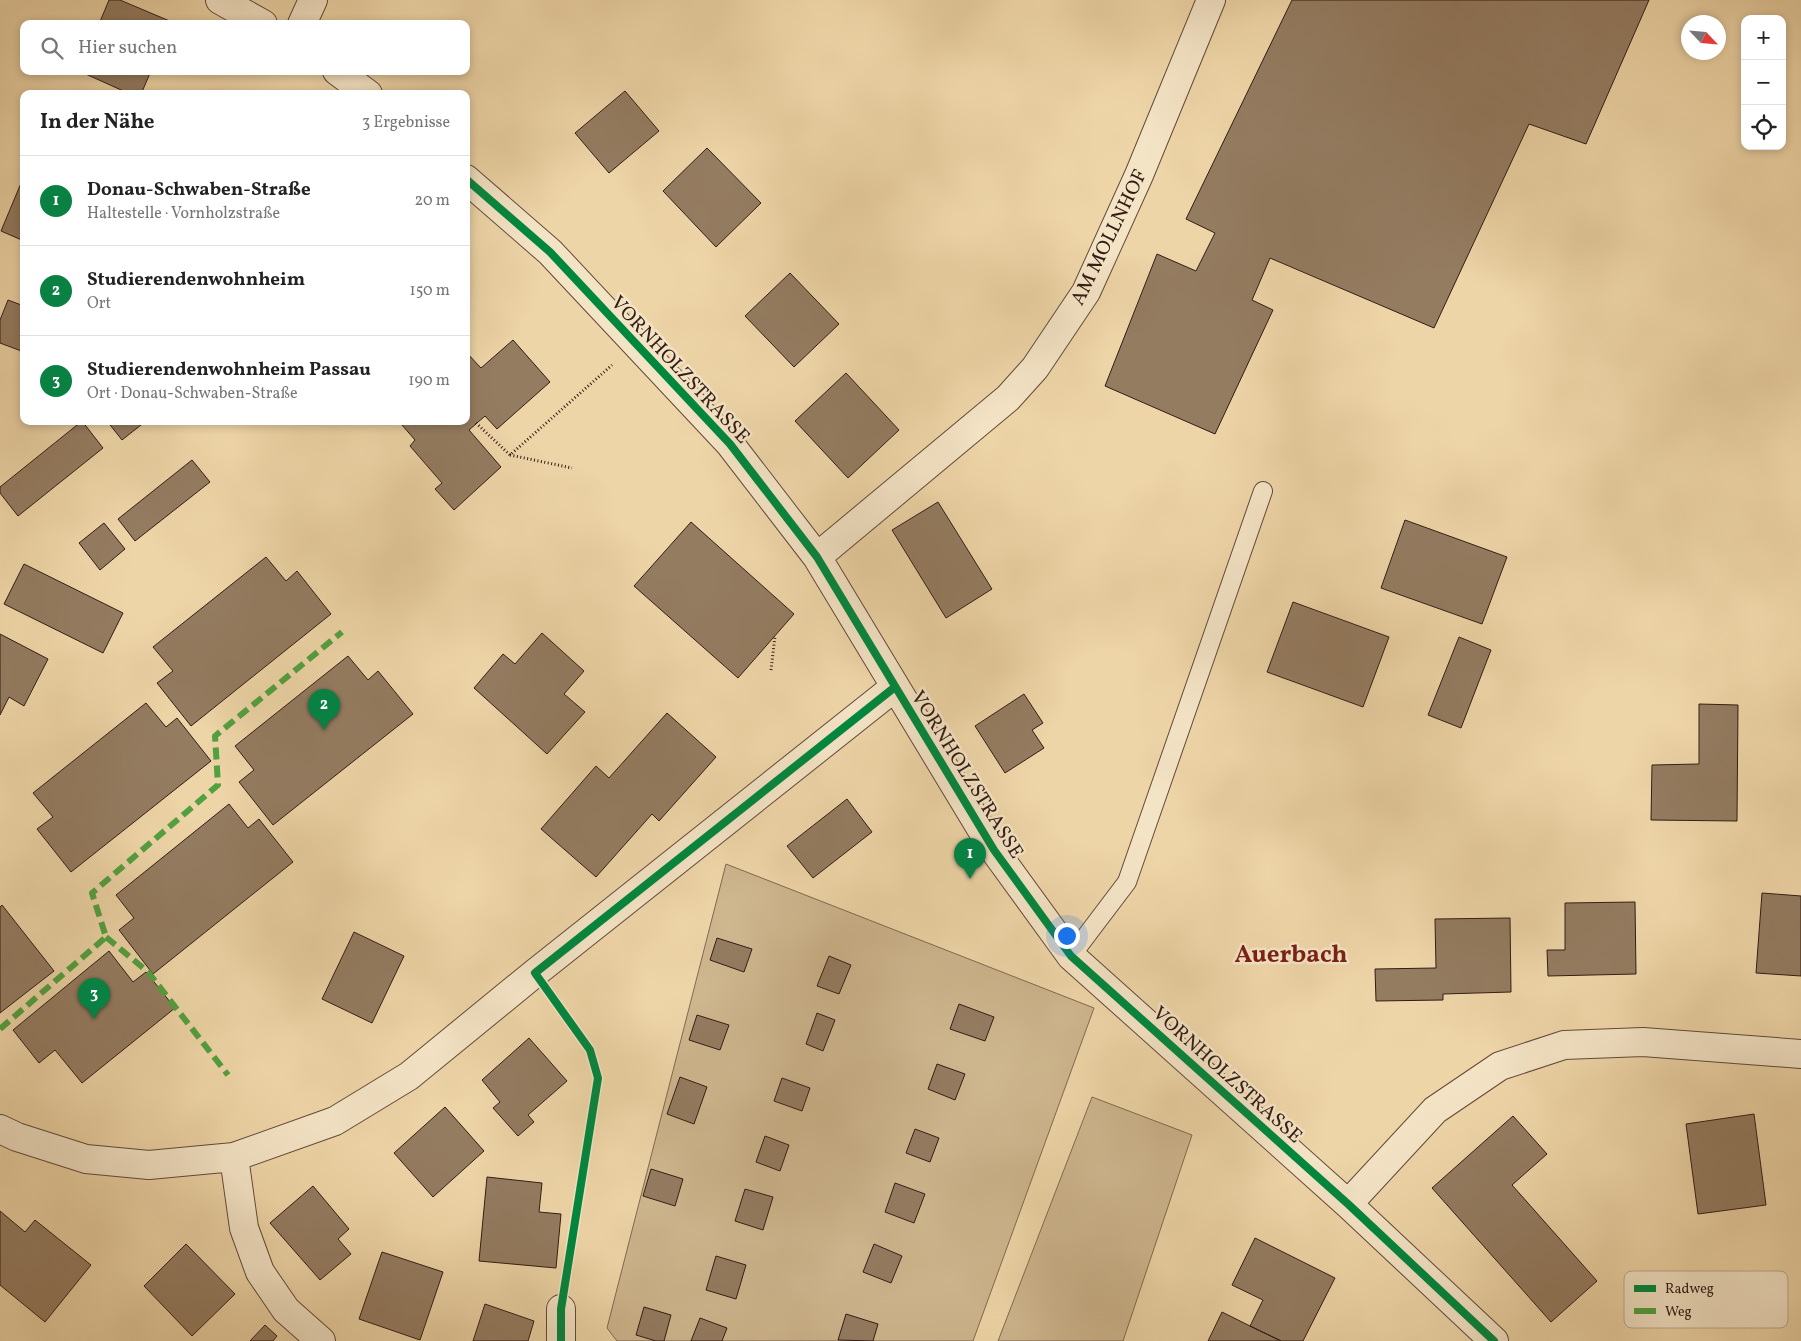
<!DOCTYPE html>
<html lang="de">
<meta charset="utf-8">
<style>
:root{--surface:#fff;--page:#f2f2f2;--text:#222;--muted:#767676;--line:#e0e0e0;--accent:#0b8043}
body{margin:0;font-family:Vollkorn,serif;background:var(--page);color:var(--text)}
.controls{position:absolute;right:15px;top:15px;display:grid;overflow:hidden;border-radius:10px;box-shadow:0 2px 8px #0003}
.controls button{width:45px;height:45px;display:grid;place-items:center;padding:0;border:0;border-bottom:1px solid var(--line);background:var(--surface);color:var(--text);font:25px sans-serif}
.compass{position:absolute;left:1681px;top:15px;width:45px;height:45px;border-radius:50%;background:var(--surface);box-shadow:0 2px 8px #0003;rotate:116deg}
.you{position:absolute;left:1066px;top:935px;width:18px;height:18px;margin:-12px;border:4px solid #fff;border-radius:50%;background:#1a73e8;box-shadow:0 0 0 8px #1a73e833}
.badge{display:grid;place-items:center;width:32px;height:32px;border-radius:50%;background:var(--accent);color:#fff;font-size:16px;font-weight:700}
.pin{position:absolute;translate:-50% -41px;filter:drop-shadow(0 1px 2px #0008)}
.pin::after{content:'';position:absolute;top:26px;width:18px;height:15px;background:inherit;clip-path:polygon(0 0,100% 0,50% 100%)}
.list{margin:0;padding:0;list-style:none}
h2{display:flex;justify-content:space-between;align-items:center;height:65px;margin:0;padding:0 20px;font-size:21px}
h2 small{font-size:16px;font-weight:400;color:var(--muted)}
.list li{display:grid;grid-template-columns:32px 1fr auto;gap:15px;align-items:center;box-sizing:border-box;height:90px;padding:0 20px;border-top:1px solid var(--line)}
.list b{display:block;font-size:19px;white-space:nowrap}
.list p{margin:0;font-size:16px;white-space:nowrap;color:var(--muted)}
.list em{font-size:16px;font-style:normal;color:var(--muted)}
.icon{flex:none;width:28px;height:28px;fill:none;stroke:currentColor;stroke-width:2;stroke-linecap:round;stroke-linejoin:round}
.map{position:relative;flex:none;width:1801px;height:1341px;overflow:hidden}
.search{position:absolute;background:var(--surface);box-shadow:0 2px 8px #0003;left:20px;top:20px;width:450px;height:55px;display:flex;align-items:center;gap:12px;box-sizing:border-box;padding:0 18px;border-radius:10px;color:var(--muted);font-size:19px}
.panel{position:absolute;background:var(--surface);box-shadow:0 2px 8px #0003;left:20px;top:90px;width:450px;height:335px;border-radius:10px}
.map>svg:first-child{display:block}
</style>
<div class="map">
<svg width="1801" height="1341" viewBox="0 0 1801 1341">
<rect width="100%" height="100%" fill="#eed5a7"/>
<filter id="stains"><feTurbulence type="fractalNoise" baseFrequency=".004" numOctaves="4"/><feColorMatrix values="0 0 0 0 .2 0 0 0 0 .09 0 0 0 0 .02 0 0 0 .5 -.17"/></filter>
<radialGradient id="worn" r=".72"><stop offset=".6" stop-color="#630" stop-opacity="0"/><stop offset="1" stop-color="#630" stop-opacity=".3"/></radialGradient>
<path fill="#ceb68e" stroke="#806952" d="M 726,864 L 1094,1008 L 973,1341 L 617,1341 L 607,1328 Z
M 1092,1097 L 1192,1135 L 1123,1341 L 998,1341 Z"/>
<path fill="#947c61" stroke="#321c15" d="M 109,0 L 120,0 L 172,22 L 171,24 L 99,24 Z
M 1292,0 L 1649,0 L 1586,144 L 1529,124 L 1434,328 L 1270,258 L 1252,300 L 1273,310 L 1215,434 L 1105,386 L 1157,254 L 1196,271 L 1215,233 L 1186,219 Z
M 79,71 L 151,71 L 141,94 L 130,94 Z
M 625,91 L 659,131 L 609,173 L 575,133 Z
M 707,148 L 761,203 L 716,247 L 663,191 Z
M 24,176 L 24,241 L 1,231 Z
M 790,273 L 839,324 L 794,367 L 745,316 Z
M 8,300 L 24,306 L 24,352 L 0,343 L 0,320 Z
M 513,340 L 550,382 L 497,429 L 485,416 L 469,430 L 501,467 L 454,510 L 435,489 L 442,483 L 410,446 L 415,440 L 402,425 L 406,421 L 466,421 L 466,352 L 481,368 Z
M 846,373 L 899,430 L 848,478 L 795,421 Z
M 82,421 L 103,448 L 18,516 L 0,493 L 0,487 Z
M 107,421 L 146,421 L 122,440 Z
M 192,460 L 210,482 L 135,541 L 118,519 Z
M 938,502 L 992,589 L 946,618 L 892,530 Z
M 1405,520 L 1507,557 L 1482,624 L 1381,588 Z
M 691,522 L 794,614 L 738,678 L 634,586 Z
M 104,523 L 125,549 L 100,570 L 79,543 Z
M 266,557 L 286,581 L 297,571 L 331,614 L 191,726 L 157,683 L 173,671 L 153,647 Z
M 24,564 L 123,613 L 103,653 L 4,604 Z
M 1293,602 L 1389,637 L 1363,707 L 1267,672 Z
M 542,633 L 584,671 L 564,694 L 585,712 L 547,754 L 474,688 L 503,654 L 515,664 Z
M 0,634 L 48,659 L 24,706 L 9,697 L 0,715 Z
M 1459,637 L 1491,650 L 1461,728 L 1428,715 Z
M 348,656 L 368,680 L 378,671 L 413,714 L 273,825 L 239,782 L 254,770 L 235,746 Z
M 1024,694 L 1043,723 L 1032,730 L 1044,748 L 1005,773 L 975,726 Z
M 146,703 L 166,727 L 177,718 L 211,761 L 71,872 L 37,829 L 53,817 L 33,793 Z
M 1699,704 L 1738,705 L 1737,821 L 1651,820 L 1652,765 L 1699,764 Z
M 667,713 L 716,757 L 659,821 L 652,814 L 596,877 L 541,829 L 596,766 L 609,778 Z
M 847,799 L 872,832 L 813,878 L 787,846 Z
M 229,804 L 248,828 L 259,819 L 293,862 L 153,974 L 119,930 L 134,918 L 116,895 Z
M 1762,893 L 1801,896 L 1801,976 L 1756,973 Z
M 1635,902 L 1636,974 L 1548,976 L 1547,950 L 1565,950 L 1565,903 Z
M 2,905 L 54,971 L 0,1013 L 0,907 Z
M 1510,918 L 1511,992 L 1443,994 L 1443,1000 L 1376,1001 L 1375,969 L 1436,968 L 1435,919 Z
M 354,932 L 404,956 L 372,1023 L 322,999 Z
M 717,938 L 752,949 L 744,972 L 710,960 Z
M 109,951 L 133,982 L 146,972 L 175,1008 L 82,1083 L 55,1050 L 39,1063 L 13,1030 Z
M 829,956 L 851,965 L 839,994 L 817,986 Z
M 959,1004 L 994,1017 L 985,1041 L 950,1029 Z
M 817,1013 L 835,1020 L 823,1051 L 806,1044 Z
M 697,1015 L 729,1025 L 720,1050 L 689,1040 Z
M 529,1038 L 567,1081 L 528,1115 L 534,1122 L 518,1136 L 493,1108 L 500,1102 L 482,1080 Z
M 937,1064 L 965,1074 L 955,1100 L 928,1089 Z
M 680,1077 L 707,1087 L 694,1124 L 667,1114 Z
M 782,1078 L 810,1088 L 802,1111 L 774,1101 Z
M 445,1107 L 484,1151 L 433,1197 L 394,1153 Z
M 1754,1114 L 1766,1205 L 1698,1214 L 1686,1124 Z
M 1513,1116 L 1547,1154 L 1512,1185 L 1597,1281 L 1551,1322 L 1432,1188 Z
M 915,1129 L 939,1138 L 930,1162 L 906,1153 Z
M 765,1136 L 789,1145 L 780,1171 L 756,1162 Z
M 651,1169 L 683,1179 L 675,1206 L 643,1196 Z
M 487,1177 L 542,1183 L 539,1212 L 561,1214 L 556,1268 L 479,1261 Z
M 895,1183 L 925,1194 L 914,1223 L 885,1212 Z
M 313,1186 L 349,1229 L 338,1239 L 351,1254 L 320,1280 L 270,1223 Z
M 745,1189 L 773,1197 L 763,1230 L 735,1221 Z
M 0,1211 L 25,1232 L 35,1220 L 91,1265 L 45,1322 L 0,1285 Z
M 1255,1238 L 1335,1278 L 1303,1341 L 1281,1341 L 1250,1326 L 1263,1300 L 1232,1285 Z
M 186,1244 L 235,1294 L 192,1336 L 144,1286 Z
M 874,1244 L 902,1256 L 891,1283 L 863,1272 Z
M 382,1252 L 443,1272 L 420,1340 L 359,1319 Z
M 716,1256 L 746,1265 L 736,1299 L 706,1290 Z
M 485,1304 L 534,1321 L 528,1341 L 473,1341 Z
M 644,1307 L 671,1315 L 664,1341 L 656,1341 L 636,1335 Z
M 1222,1312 L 1250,1326 L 1281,1341 L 1208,1341 Z
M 846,1314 L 878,1324 L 873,1341 L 838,1340 Z
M 700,1318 L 727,1328 L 722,1341 L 691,1341 Z
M 265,1325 L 277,1336 L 273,1341 L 250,1341 Z"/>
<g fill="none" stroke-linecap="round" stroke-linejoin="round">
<defs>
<path id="service" d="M 1071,956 L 1127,882 L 1263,491"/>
<path id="minor" d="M 220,0 L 263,24
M 302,24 L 313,0
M 337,71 L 368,94
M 466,179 L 550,252 L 730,444 L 817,557 L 994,850 L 1071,956 L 1348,1204 L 1494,1341
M 817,557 L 1008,398 L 1035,368 L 1086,292 L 1139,175 L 1211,0
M 0,1129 L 17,1137 L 86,1159 L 149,1165 L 234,1157 L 335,1121 L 409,1076 L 535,973 L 895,687
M 234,1157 L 244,1228 L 260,1272 L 286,1310 L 321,1341
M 1348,1204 L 1435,1110 L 1500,1066 L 1564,1045 L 1643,1042 L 1801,1054
M 561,1309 L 561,1341"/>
</defs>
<use href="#service" stroke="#614a3a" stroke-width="20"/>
<use href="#minor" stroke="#614a3a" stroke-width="30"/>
<path stroke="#321c15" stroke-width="3" stroke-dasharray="1 2.5" stroke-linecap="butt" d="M 476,423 L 510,455 L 612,365
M 510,455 L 572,468
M 771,670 L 775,636"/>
<use href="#service" stroke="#f4e4c6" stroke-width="18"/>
<use href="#minor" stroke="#f4e4c6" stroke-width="28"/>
<path stroke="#52a140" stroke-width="6" stroke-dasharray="12 6" stroke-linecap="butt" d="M 106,937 L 148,972 L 228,1075
M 0,1029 L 106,937 L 92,893 L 218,785 L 215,736 L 342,632"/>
<defs>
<path id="cycleway" d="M 466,179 L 550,252 L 730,444 L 817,557 L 994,850 L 1071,956 L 1348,1204 L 1494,1341
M 561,1341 L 561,1309 L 598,1078 L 590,1050 L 535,973 L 895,687"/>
</defs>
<use href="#cycleway" stroke="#f4e4c6" stroke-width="11"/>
<use href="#cycleway" stroke="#00873e" stroke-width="8"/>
</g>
<g text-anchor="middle" stroke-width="5" stroke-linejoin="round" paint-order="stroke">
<g font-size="20" fill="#321c15" stroke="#f4e4c6">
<text transform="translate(1108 237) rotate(-64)" y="7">AM MOLLNHOF</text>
<text transform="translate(681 369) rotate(47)" y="7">VORNHOLZSTRASSE</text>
<text transform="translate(968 774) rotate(58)" y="7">VORNHOLZSTRASSE</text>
<text transform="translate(1228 1074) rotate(42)" y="7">VORNHOLZSTRASSE</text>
</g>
<g font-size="25" font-weight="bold" fill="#7a1f14" stroke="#f4e4c6">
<text x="1291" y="962">Auerbach</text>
</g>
</g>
<rect x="1624" y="1271" width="164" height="57" rx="8" fill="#f4e4c6" stroke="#baa891" stroke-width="1"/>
<rect x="1634" y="1285" width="22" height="7" fill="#00873e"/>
<rect x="1634" y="1308" width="22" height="6" fill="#52a140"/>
<g font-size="14" fill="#321c15">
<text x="1665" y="1293">Radweg</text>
<text x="1665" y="1316">Weg</text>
</g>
<rect width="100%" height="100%" filter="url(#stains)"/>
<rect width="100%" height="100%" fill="url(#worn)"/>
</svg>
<div class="controls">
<button>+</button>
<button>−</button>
<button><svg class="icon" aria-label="locate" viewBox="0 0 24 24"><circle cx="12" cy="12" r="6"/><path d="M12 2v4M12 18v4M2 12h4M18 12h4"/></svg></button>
</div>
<svg class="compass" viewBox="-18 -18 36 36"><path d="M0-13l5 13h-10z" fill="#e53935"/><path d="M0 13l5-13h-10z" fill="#767676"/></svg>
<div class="you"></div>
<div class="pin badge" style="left:970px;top:879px">1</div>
<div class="pin badge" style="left:324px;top:730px">2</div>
<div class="pin badge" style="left:94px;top:1019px">3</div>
<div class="search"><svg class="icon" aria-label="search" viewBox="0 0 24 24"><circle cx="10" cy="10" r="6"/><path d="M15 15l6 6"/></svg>Hier suchen</div>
<section class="panel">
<h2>In der Nähe<small>3 Ergebnisse</small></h2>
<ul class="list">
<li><span class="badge">1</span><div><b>Donau-Schwaben-Straße</b><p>Haltestelle · Vornholzstraße</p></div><em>20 m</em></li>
<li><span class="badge">2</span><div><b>Studierendenwohnheim</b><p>Ort</p></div><em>150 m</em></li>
<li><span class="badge">3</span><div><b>Studierendenwohnheim Passau</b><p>Ort · Donau-Schwaben-Straße</p></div><em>190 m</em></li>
</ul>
</section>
</div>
